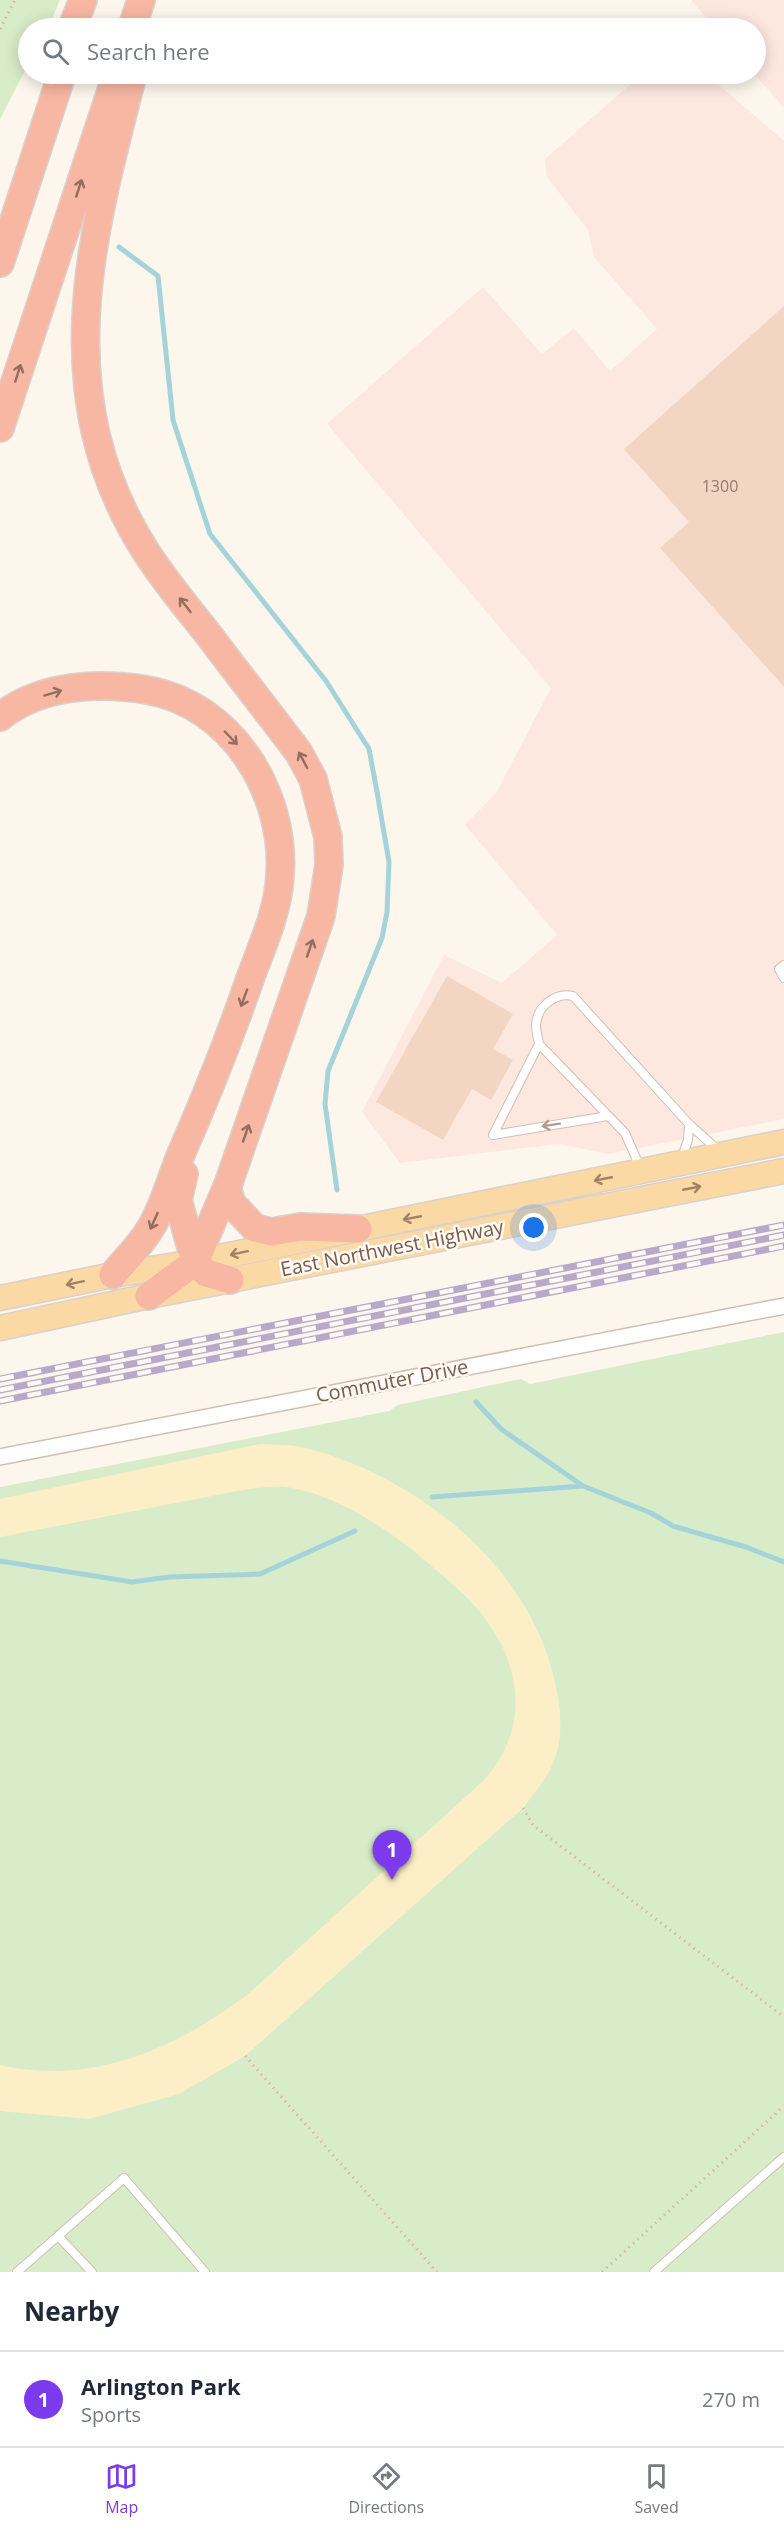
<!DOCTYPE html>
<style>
:root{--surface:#fff;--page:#f6f6f7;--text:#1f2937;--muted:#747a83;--line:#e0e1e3;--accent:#7c3aed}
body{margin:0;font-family:"Open Sans",sans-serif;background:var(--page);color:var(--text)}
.you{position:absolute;left:534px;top:1228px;width:21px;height:21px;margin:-15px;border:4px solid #fff;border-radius:50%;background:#1a73e8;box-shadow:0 0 0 9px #1a73e833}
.badge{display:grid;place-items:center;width:39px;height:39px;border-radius:50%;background:var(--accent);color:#fff;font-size:20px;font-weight:700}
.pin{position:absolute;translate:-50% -50px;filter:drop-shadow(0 2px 3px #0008)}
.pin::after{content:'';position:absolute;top:32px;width:21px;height:18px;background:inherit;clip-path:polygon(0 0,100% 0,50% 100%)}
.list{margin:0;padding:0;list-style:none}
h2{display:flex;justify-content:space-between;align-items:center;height:78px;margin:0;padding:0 24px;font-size:26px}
h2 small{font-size:20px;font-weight:400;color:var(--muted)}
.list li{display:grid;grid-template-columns:39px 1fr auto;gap:18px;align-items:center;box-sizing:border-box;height:96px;padding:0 24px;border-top:2px solid var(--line)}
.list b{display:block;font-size:22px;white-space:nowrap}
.list p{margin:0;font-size:20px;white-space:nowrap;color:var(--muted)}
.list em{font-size:20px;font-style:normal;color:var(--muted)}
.icon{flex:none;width:33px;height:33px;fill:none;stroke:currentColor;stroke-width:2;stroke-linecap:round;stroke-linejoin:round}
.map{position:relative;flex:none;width:784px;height:2272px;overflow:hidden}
.search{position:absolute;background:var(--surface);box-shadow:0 3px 15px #0003;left:18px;right:18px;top:18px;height:66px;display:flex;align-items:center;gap:15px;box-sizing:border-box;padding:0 21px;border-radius:33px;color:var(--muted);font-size:22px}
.sheet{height:174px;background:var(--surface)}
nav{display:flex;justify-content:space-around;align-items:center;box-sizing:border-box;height:84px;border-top:2px solid var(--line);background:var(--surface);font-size:16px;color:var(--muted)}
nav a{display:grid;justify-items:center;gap:3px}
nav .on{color:var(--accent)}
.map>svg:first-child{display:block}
</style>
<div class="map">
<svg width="784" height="2272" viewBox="0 0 784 2272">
<rect width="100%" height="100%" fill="#fdf6ec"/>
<path fill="#fde8e0" d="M 691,0 L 784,0 L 784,108 L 754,74 L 756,28 L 715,28 Z
M 642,74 L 706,74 L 784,141 L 784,1119 L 609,1154 L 558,1144 L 400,1163 L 362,1112 L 444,955 L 502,983 L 557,935 L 465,825 L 496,793 L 551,688 L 327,424 L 483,287 L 542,354 L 574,328 L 610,371 L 657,329 L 594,257 L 588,230 L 547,177 L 545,159 Z"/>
<path fill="#d8ecc9" d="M 0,0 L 60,0 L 48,28 L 28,28 L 28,65 L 0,119 Z
M 784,1332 L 784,2272 L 0,2272 L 0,1487 L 389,1411 L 398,1405 L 521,1379 L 530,1384 Z"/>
<path fill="#fcefc7" d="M 260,1444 C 276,1445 294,1444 310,1449 C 420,1479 530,1567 555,1682 C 561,1708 564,1738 553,1763 C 546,1780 534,1793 523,1808 L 245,2056 L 179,2094 L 89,2119 L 0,2111 L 0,2065 C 91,2086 175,2049 247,1995 L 483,1781 C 525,1735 525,1678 491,1627 C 475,1602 450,1582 428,1563 C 391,1531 335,1493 285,1487 C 273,1486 260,1488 248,1489 L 0,1537 L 0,1499 Z"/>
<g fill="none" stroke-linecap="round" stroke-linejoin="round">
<path stroke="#a5d3da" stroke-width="5" d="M 119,247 L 158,276 L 173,420 L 210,534 L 326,681 L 369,749 L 377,792 L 389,862 L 387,912 L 382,938 L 328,1071 L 325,1104 L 337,1190
M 476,1402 L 501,1429 L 583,1486 L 651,1513 L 673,1526 L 746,1547 L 784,1562
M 432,1497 L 583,1486
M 0,1561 L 132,1582 L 169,1577 L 260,1574 L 355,1531"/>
</g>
<path fill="#f3d5c3" d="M 784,306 L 784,687 L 660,548 L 689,522 L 624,449 Z
M 447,976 L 513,1014 L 493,1049 L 513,1060 L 491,1100 L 472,1089 L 443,1140 L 376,1102 Z"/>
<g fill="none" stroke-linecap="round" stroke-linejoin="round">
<defs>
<path id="service" d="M 784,965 L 779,969 L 784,978
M 539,1044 C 538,1038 536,1031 536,1025 C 537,1006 556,992 573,996 L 689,1124 L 719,1151
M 608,1116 L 493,1135 L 539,1044 L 625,1133 L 640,1167
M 682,1157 L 688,1140 L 689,1124
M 58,2236 L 92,2272
M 17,2272 L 124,2178 L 205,2272
M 654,2272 L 784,2157"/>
<path id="minor" d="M 0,1457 L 784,1306"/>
<path id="primary" d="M 0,1298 L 113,1275 L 195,1262 L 784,1142
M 0,1328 L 149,1296 L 784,1171"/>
<path id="motorway" d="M 72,28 L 83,0
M 132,28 L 141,0
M 133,74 C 91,236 47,392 143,547 C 162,578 186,606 208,634 C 238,674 269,713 299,753 L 313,779 L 328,837 L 329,865 L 321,916 L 229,1182 L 195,1262 L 149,1296
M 0,263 L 62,74
M 0,428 L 113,85
M 0,717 C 41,684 99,682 147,690 C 232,705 286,793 280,876 C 278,911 263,944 251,976 C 230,1037 207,1095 181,1154 C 171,1178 164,1207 150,1229 C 140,1246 125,1260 113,1275
M 184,1174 L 178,1200 L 195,1262 L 206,1273 L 230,1280
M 227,1188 L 232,1204 L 255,1228 L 272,1232 L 300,1227 L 358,1229"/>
</defs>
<use href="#service" stroke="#d1beb0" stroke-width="10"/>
<use href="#minor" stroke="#d1beb0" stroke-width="18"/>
<use href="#primary" stroke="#dad1cd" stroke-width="27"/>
<use href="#motorway" stroke="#dad1cd" stroke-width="30"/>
<path stroke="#d9b8a5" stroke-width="3" stroke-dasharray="1.5 4.5" stroke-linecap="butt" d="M 0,29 L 15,0
M 523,1808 L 533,1825 L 784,2017
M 245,2056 L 437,2272
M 602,2272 L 784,2106"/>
<use href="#service" stroke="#fff" stroke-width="8"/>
<use href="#minor" stroke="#fff" stroke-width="15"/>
<use href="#primary" stroke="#fbd9a5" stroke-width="24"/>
<use href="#motorway" stroke="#f7b7a3" stroke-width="27"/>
<defs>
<path id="rail" d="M 0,1379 L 784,1225
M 0,1390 L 784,1235
M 0,1401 L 784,1246"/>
</defs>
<use href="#rail" stroke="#b9a8c9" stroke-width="7"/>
<use href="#rail" stroke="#fffaf3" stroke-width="4.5" stroke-dasharray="14" stroke-linecap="butt"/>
</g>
<defs><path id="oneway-shaft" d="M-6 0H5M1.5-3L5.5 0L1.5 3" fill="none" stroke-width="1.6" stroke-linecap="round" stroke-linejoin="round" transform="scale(1.5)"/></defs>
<g stroke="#936e5e">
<use href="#oneway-shaft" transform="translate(79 188) rotate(-72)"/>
<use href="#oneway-shaft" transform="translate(18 373) rotate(-72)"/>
<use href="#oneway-shaft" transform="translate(185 605) rotate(-128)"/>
<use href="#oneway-shaft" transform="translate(53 693) rotate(-17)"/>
<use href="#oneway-shaft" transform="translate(231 738) rotate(46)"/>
<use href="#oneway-shaft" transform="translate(303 760) rotate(-118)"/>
<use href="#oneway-shaft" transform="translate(310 948) rotate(-71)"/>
<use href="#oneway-shaft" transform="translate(244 998) rotate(110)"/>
<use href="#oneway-shaft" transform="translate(246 1133) rotate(-71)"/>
<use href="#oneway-shaft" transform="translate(154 1221) rotate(114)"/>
</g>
<use stroke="#af9d94" href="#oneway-shaft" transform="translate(551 1125) rotate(171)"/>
<g stroke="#a18267">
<use href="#oneway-shaft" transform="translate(603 1179) rotate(169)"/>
<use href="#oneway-shaft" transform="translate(692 1188) rotate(-11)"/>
<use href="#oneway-shaft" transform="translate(412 1218) rotate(169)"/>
<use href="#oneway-shaft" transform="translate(239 1253) rotate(168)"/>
<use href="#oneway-shaft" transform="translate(75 1283) rotate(168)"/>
</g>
<g text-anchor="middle" stroke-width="5" stroke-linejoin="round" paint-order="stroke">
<g font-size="16" fill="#987a6a">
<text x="720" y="492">1300</text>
</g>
<g font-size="20" fill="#7a5c4d" stroke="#fffaf3">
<text transform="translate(392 1248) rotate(-11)" y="7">East Northwest Highway</text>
<text transform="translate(392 1381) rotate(-11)" y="7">Commuter Drive</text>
</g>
</g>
</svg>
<div class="you"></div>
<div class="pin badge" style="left:392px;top:1880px">1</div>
<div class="search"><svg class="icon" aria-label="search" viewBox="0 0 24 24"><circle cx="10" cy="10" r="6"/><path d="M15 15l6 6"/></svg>Search here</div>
</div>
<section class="sheet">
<h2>Nearby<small></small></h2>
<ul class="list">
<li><span class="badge">1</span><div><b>Arlington Park</b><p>Sports</p></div><em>270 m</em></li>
</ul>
</section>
<nav>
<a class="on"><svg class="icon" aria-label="map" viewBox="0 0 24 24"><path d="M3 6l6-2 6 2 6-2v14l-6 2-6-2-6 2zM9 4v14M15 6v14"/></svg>Map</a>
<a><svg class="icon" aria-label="directions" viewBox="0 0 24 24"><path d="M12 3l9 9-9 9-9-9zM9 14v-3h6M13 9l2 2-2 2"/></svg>Directions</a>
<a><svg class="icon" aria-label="saved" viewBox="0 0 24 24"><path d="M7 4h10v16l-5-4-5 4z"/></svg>Saved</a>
</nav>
